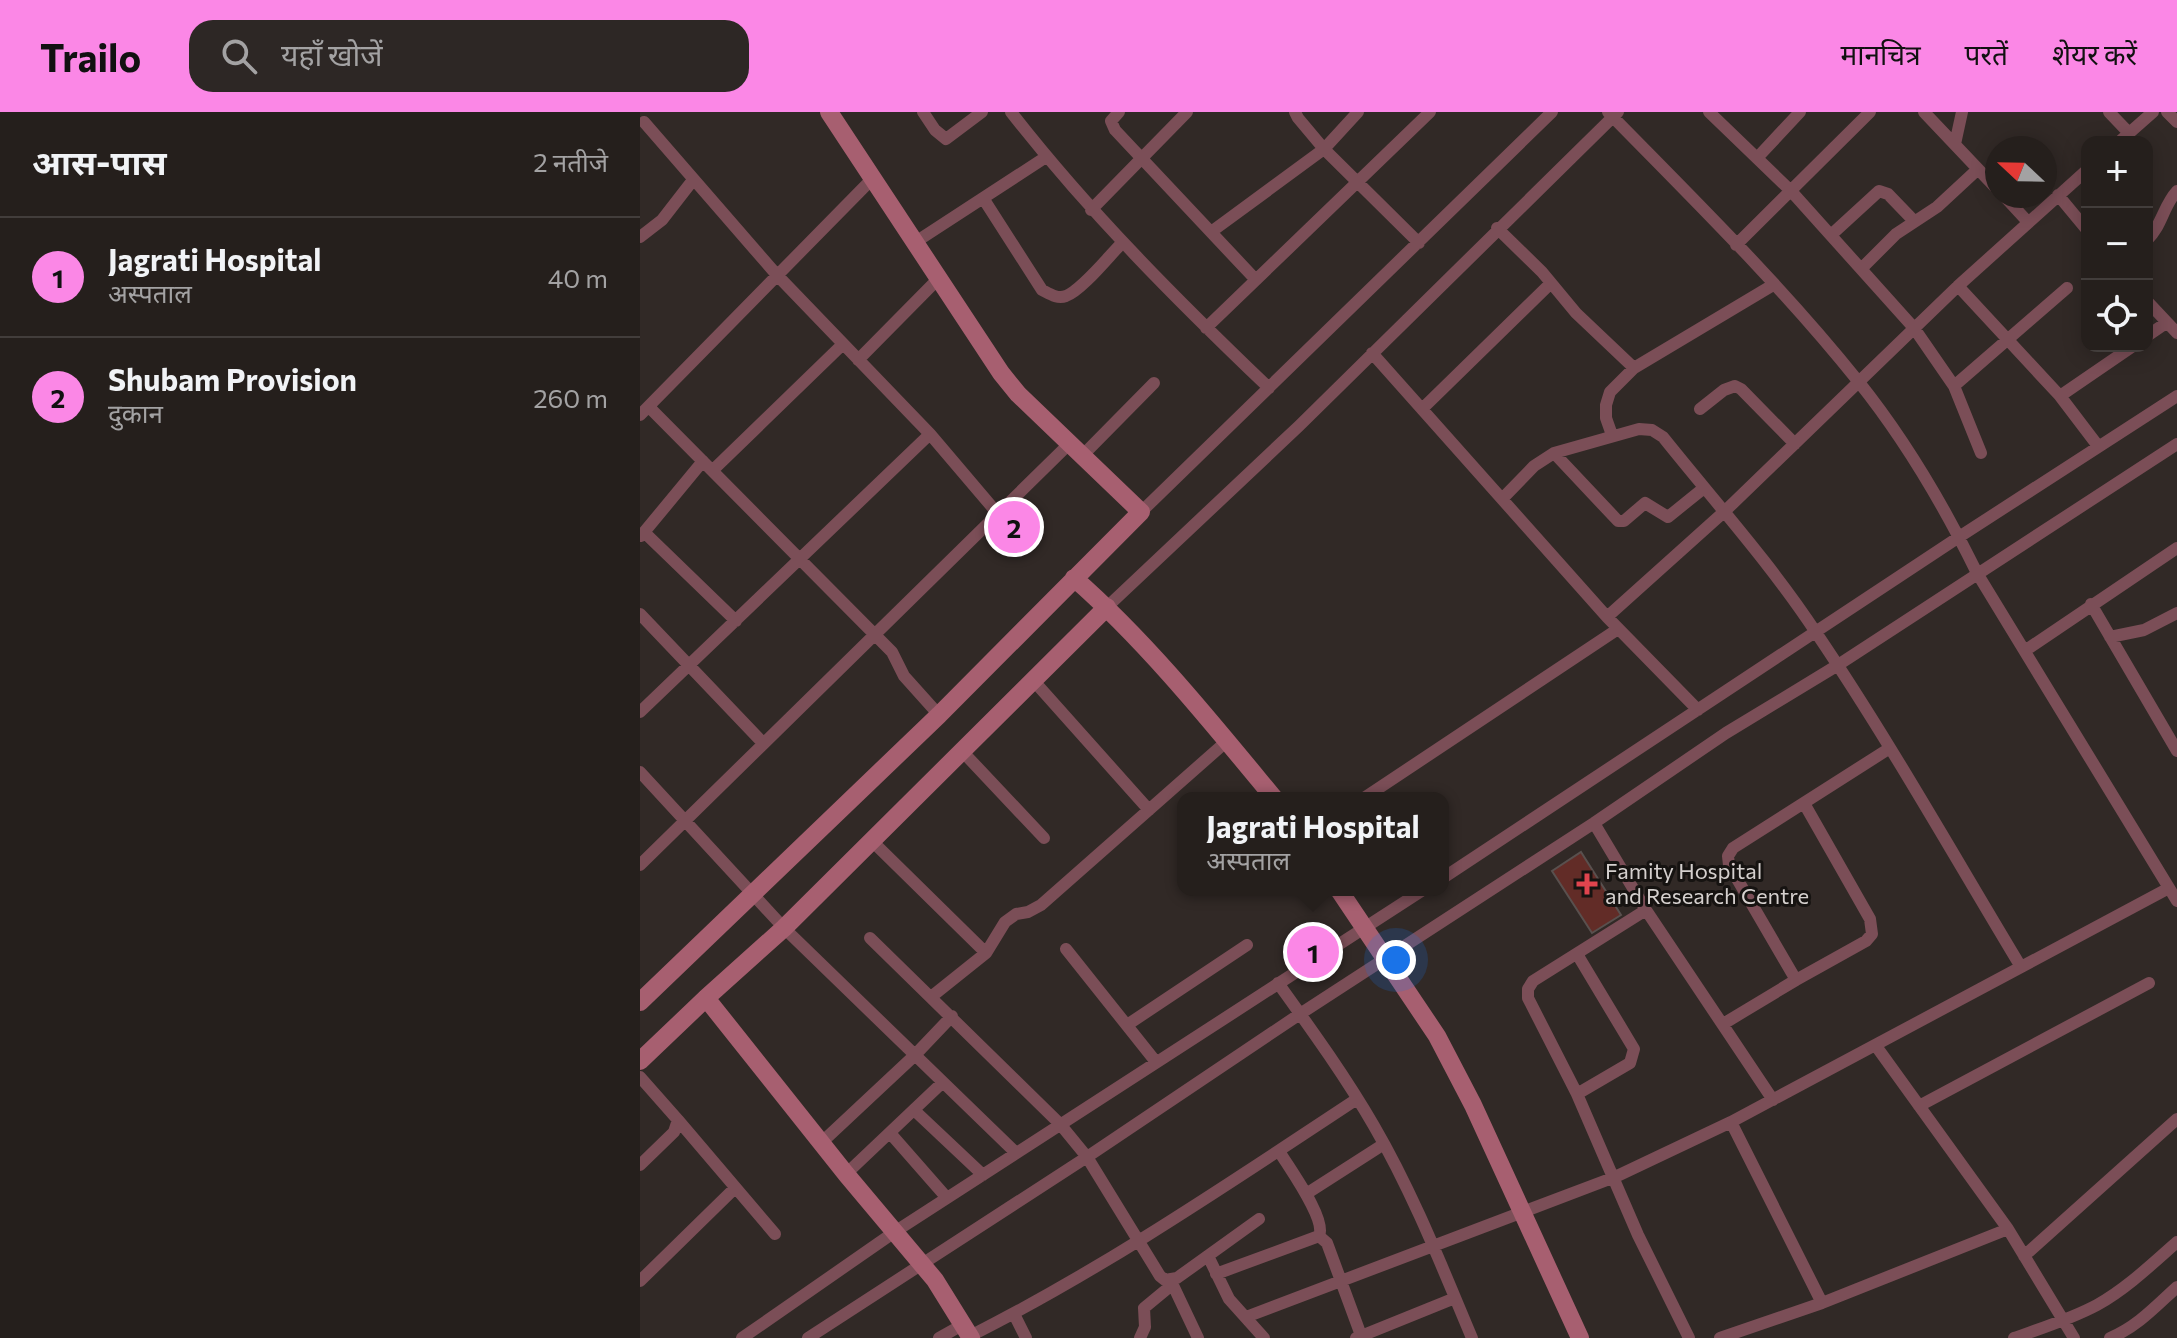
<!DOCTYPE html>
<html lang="hi">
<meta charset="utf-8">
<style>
:root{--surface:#251f1c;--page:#2d2725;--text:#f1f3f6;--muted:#a3a2a3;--line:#423d3b;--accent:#fb87e6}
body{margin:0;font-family:Commissioner,"Noto Sans Devanagari",sans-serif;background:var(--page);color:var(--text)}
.controls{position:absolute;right:24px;top:24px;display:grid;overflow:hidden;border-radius:16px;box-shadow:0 4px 20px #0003}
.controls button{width:72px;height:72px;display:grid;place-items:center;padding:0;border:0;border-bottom:2px solid var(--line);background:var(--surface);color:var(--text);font:40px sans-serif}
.compass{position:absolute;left:1345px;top:24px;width:72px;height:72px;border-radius:50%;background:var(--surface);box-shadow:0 4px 20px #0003;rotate:292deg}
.you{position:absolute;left:756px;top:848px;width:28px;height:28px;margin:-20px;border:6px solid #fff;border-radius:50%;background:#1a73e8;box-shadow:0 0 0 12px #1a73e833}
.badge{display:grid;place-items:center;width:52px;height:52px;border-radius:50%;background:var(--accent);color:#111;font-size:26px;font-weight:700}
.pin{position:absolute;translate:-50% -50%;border:4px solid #fff;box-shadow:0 2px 8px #0006}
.popup{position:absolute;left:537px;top:680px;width:272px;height:104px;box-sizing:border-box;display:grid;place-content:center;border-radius:16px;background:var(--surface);filter:drop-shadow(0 2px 6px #0005);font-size:26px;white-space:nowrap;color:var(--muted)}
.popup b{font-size:30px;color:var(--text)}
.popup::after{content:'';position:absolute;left:50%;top:100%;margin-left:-16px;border:16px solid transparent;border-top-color:var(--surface)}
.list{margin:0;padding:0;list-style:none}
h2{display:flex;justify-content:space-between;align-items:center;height:104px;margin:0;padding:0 32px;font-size:34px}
h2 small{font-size:26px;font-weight:400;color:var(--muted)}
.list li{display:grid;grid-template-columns:52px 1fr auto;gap:24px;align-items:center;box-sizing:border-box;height:120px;padding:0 32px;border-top:2px solid var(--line)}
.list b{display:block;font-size:30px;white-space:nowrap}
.list p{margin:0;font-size:26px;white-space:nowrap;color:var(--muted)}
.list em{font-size:26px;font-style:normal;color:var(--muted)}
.icon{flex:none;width:44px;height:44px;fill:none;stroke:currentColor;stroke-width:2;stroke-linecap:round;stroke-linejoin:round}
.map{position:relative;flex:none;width:1537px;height:1226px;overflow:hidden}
header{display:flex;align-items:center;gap:48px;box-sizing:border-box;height:112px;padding:0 40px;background:var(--accent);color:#111}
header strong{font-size:38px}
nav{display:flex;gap:44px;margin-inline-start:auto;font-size:28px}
.search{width:560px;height:72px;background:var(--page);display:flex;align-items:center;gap:20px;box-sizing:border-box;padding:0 28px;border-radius:24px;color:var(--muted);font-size:30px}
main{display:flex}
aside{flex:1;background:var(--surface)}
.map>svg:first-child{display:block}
</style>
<header>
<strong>Trailo</strong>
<div class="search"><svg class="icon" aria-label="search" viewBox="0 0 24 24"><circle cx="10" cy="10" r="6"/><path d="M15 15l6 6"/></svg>यहाँ खोजें</div>
<nav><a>मानचित्र</a><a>परतें</a><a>शेयर करें</a></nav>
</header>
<main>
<aside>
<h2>आस-पास<small>2 नतीजे</small></h2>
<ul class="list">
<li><span class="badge">1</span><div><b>Jagrati Hospital</b><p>अस्पताल</p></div><em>40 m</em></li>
<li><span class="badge">2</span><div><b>Shubam Provision</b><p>दुकान</p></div><em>260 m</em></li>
</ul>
</aside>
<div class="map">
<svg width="1537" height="1226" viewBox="0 0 1537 1226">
<rect width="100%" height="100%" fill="#312926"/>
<path fill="#622c27" stroke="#59504e" stroke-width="2" d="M 941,740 L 981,803 L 952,821 L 912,759 Z"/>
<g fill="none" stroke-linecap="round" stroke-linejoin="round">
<path stroke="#7b4e57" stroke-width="12" d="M 283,0 L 295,18 L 306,27 L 342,0
M 371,0 C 449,100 537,188 629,276
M 479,0 L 471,9 L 475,18 L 616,168
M 655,0 L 658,6 L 684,37 L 779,131
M 968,0 C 1053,87 1142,174 1218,269 C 1263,325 1305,396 1337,461 L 1537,789
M 1069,0 L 1151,79 L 1274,216 L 1314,274 L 1341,341
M 1284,0 L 1357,77
M 1469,0 L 1489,21
M 1527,0 L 1537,10
M 4,10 L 136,162 L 290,322 L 358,402
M 1479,30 L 1513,0
M 1315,32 L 1322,0
M 1117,46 L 1160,0
M 1418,83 L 1447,118
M 1364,84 L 1388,110
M 343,86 L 402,178 C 410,182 417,187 426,184 C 442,178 469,144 482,131
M 451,98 L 547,0
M 857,116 L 902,160 L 936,201 L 994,256
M 571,120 L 684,37 L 718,0
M 1191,123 L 1239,79 L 1248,82 L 1274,109
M 0,125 L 22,108 L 53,68
M 1507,128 C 1522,114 1523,94 1537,79
M 274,131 L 406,45
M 1096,133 L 1230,0
M 1222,156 L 1256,122 L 1297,95 L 1338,57
M 1318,174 L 1420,284 L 1458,334
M 1507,189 L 1537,221
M 566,216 L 790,0
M 1507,224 L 1526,211
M 732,241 L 967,505 L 1058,598
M 218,248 L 298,167
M 1314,274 L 1427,176
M 1420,284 L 1493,234
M 9,295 L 252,540 L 264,564 L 299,603
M 782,297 L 911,171
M 1060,297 L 1084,278 L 1095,274 L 1101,277 L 1155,332
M 0,303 L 234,65
M 972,323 L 966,306 L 966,293 L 970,280 L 994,256 L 1133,173
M 914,341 L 978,409 L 984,409 L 1005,391 L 1028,405 L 1064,376
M 443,343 L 514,271
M 73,358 L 203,232
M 863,386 L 894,354 L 914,341 L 999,317 L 1012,318 L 1023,325 C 1075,390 1131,452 1177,522 C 1250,630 1314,744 1381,855
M 501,400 L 912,0
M 4,420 L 96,509
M 1,424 L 63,349
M 1451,492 L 1537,639
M 467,495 L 659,314 L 978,0
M 0,502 L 123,631
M 967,505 L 1085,399 L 1318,174 L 1447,58
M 1470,525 L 1504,518 L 1537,501
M 1386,538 L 1537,436
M 393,568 L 509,698
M 0,600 L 290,322
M 322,639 L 404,726
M 0,660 L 144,816 L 376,1041
M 724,686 L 978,517
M 954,711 L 1006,798 L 1133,988
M 232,729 L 346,841
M 0,753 L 430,331
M 803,766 L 1319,425 L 1537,284
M 1006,798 L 893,869 L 888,877 L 888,886 L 937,982 L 998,1123 L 1049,1226
M 230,826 L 420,1012 L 447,1045 L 520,1164 L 525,1168 L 537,1166 L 619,1107
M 426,837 L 516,950
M 937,842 L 994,937 L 990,951 L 937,982
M 1156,868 L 1089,753 L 1088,744 L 1093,736 L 1250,636
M 638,871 C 671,917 705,964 734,1014 C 773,1081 802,1155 832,1226
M 291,885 L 346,841 L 365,810 L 376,802 L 388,800 L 401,793 L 587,629
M 1083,912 L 1156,868 L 1226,829 L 1232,822 L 1230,807 L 1165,693
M 487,913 L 607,833
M 1236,934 L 1368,1117 L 1434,1226
M 0,965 L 38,1008 L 34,1020 L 0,1053
M 1279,994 L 1509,871
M 274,998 L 343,1063
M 38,1008 L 135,1122
M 1091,1010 L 1182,1191
M 250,1021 L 307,1086
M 181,1031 L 274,944 L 312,904
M 206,1062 L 302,971
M 666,1082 L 744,1032
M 679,1124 L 687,1131 L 722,1226
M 568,1144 L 589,1187 L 624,1226
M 1384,1144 L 1537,1007
M 576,1162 L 679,1124 C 687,1107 649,1056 639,1039
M 0,1169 L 95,1076
M 531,1169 L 558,1226
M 374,1202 L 386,1226
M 606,1205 L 975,1065 L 1091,1010 L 1529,776
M 330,1224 C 465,1156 591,1070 717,987
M 102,1226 L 256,1119 L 783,778
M 168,1226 L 447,1045 L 660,902 L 954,711 L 1086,621 L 1198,553 L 1537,332
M 299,1226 L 324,1212
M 500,1226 L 505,1215 L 504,1196 L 533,1172
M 716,1226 L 815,1186
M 1080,1226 L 1182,1191 L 1368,1117
M 1374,1226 C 1402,1216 1431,1207 1457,1193 C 1486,1177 1512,1152 1537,1130
M 1470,1226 C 1497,1215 1516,1194 1537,1175"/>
<path stroke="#a75f70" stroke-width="18" d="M 434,466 C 507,530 572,611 634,686
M 699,778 L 797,924 L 833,993 L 940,1226
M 66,886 L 206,1062 L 295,1168 L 331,1226
M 0,890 L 299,603 L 501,400 L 378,282 L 361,261 L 189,0
M 0,949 L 66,886 L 144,816 L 467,495"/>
</g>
<path fill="#e0444e" stroke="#161311" stroke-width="3" d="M943 760h8v8h8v8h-8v8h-8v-8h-8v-8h8z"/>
<g text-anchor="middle" stroke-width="6" stroke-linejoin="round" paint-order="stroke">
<g font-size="22" fill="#d5d0ce" stroke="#161311" text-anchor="start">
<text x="965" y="767">Famity Hospital<tspan x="965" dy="25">and Research Centre</tspan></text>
</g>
</g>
</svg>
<div class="controls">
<button>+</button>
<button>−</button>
<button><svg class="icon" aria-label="locate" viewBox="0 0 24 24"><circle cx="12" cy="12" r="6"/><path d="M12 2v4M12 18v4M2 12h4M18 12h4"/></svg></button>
</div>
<svg class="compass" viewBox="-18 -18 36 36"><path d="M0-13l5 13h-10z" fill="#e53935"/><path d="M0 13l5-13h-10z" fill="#a3a2a3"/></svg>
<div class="you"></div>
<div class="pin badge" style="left:673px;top:840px">1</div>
<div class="popup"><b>Jagrati Hospital</b>अस्पताल</div>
<div class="pin badge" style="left:374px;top:415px">2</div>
</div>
</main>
